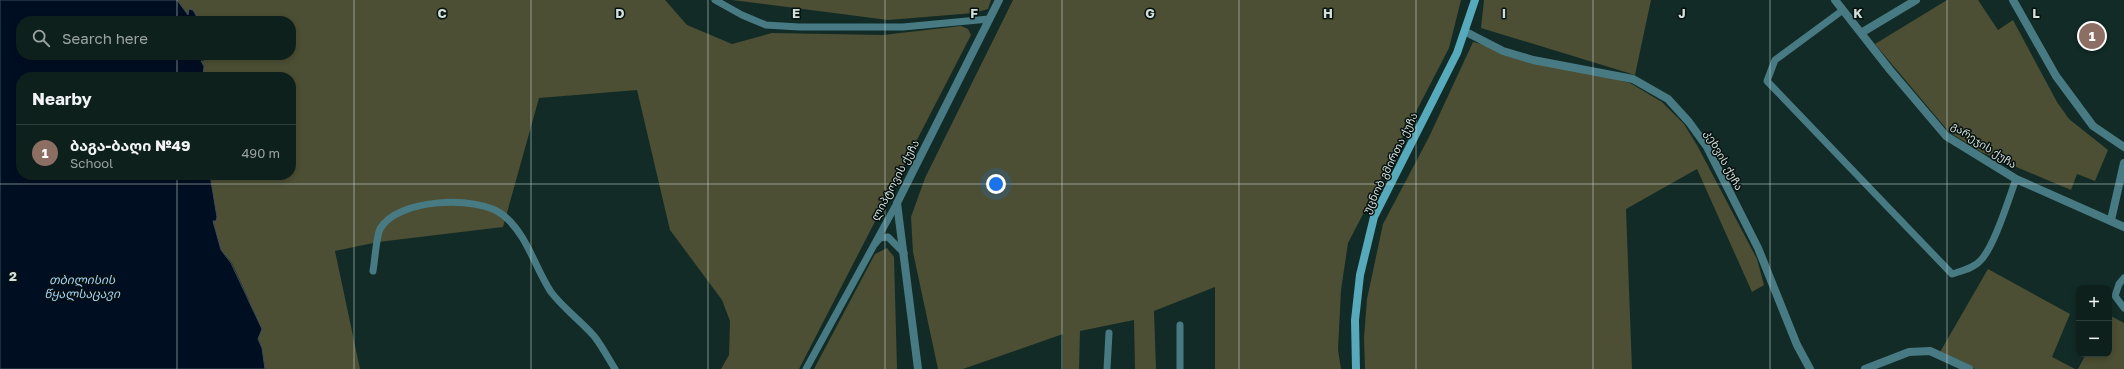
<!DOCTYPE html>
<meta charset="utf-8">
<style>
:root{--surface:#0e201c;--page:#172825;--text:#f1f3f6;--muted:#9ba3a3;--line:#2e3e3b;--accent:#0b8043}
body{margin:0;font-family:"Golos Text","Noto Sans Georgian",sans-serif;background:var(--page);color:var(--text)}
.controls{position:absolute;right:12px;bottom:12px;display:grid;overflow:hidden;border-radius:8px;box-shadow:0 2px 6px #0003}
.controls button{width:36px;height:36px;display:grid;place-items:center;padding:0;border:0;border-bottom:1px solid var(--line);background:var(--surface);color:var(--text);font:20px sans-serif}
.you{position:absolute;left:996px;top:184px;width:14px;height:14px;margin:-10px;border:3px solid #fff;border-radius:50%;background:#1a73e8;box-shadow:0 0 0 6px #1a73e833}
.badge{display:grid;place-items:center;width:26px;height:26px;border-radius:50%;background:var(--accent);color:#fff;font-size:13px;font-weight:700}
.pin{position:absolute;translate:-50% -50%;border:2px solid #fff;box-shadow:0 1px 4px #0006}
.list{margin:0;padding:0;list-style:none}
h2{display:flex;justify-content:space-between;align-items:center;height:52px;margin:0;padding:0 16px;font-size:17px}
h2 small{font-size:13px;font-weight:400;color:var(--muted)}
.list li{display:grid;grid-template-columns:26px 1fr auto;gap:12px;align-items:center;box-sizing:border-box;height:56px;padding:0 16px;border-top:1px solid var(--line)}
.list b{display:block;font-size:15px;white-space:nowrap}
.list p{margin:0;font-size:13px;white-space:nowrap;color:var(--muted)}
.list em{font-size:13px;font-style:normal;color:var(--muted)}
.icon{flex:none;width:22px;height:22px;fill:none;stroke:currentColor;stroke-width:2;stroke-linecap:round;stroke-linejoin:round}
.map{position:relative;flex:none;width:2124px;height:369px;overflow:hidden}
.search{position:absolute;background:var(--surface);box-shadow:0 2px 6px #0003;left:16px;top:16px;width:280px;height:44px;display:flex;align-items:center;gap:10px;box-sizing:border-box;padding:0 14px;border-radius:16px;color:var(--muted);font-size:15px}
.panel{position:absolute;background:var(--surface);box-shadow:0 2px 6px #0003;left:16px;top:72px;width:280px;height:108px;border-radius:16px}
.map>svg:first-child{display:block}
</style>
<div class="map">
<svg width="2124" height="369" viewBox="0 0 2124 369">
<rect width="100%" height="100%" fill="#122b26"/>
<path fill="#4c4f33" d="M 177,0 L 665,0 L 687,25 L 732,44 L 772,33 L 883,35 L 961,26 L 968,29 L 971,35 L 799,369 L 721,369 L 729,355 L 730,321 L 722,300 L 670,230 L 637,90 L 539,98 L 503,227 L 378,242 L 335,251 L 360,369 L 265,369 L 262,348 L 258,338 L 249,300 L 232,263 L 221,250 L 212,221 L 217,217 L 210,175 L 291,175 L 291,77 L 203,77 L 204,67 L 201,61 L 204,61 L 205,55 L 291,55 L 291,21 L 199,21 L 193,10 L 188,15 Z
M 732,0 L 991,0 L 988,9 L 974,13 L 888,20 Z
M 1013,0 L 1461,0 L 1449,48 L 1348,243 L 1341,290 L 1338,350 L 1341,369 L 1215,369 L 1215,287 L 1154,311 L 1156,369 L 1135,369 L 1134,320 L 1080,331 L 1079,369 L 1063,369 L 1063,334 L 963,369 L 938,369 L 913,252 L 911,217 L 925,178 Z
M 1484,0 L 1651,0 L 1635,75 L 1481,28 Z
M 1947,0 L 1978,0 L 1998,30 L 2013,20 L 2057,102 L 2069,119 L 2108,150 L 2095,181 L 2077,174 L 2071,190 L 1981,152 L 1949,132 L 1875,44 Z
M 1473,42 L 1630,83 L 1662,102 L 1684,124 L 1698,147 L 1757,259 L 1764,285 L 1752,292 L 1697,169 L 1626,209 L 1632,369 L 1365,369 L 1364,338 L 1367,299 L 1383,224 L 1429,137 Z
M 887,248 L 894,257 L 897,369 L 814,369 L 875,254 Z
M 1988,269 L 2070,314 L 2052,357 L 2075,369 L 1975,369 L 1940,352 Z
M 2109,315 L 2124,323 L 2124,369 L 2078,369 L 2086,354 L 2109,354 Z"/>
<path fill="#000e22" stroke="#3f4d5a" d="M 0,0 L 177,0 L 188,15 L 189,9 L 193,10 L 199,21 L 21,21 L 21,55 L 205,55 L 204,61 L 201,61 L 204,66 L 203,77 L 21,77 L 21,175 L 210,175 L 217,217 L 216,221 L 213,221 L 221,250 L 231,263 L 262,329 L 258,339 L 262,348 L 265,369 L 0,369 Z"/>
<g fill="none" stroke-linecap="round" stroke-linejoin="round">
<path stroke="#487a84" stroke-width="7" d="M 715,0 L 742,15 L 766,25 L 799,27 L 903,27 L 989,19
M 1843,10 L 1775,60 L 1767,81 L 1952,274 C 1961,271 1974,268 1980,261 C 1994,248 2009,198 2016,179
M 875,244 L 880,238 L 888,237 L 904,253
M 373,271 C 375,260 376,238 380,229 C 397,198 478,195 503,215 C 527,234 535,268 551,292 C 563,308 581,321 594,336 C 602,346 608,358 615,369
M 2124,278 L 2119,284 L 2115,296 L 2124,308
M 1180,325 L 1180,369
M 806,369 L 897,203
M 1107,369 L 1109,333"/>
<path stroke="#487a84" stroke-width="8" d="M 1835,0 L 1890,70 L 1946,136 L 2016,179 L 2124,227
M 2013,0 L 2056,76 L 2093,126 L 2124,147
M 1466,32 L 1503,51 L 1533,60 L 1633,79 L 1668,99 L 1689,122 L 1707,147 L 1758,248 L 1797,345 L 1810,369
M 1861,33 L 1916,0
M 2111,220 L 2124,163
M 918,369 L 897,203 L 999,0
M 1865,369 L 1909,352 L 1930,351 L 1969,369"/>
<path stroke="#56aabb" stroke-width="8" d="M 1356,369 L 1355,320 L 1360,275 L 1374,217 L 1457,53 L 1475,0"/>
</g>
<path fill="none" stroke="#d1dfdb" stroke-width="1" stroke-opacity="0.55" d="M 177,0 L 177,21M 354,0 L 354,369M 531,0 L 531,369M 708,0 L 708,369M 885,0 L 885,369M 1062,0 L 1062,369M 1239,0 L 1239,369M 1416,0 L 1416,369M 1593,0 L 1593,369M 1770,0 L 1770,369M 1947,0 L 1947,369M 177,55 L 177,77M 177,175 L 177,369M 0,184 L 2124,184"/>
<g text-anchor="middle" stroke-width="3" stroke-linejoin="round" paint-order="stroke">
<g font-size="11" fill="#d1dfdb" stroke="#07110f">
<text transform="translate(1984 145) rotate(33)" y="4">გარეჯის ქუჩა</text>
<text transform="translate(1724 160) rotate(61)" y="4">კეხვის ქუჩა</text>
<text transform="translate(1390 163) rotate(-64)" y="4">უცნობ გმირთა ქუჩა</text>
<text transform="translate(895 180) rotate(-62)" y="4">ლიპტოვის ქუჩა</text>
</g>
<g font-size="12" font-style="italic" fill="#a3d2fb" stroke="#07110f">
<text x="82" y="284">თბილისის<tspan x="82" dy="14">წყალსაცავი</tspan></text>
</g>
</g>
<g font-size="13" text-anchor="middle" font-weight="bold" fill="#d1dfdb" stroke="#07110f" stroke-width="3" stroke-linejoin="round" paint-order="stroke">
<text x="442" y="18">C</text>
<text x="620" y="18">D</text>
<text x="796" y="18">E</text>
<text x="974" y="18">F</text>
<text x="1150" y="18">G</text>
<text x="1328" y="18">H</text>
<text x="1504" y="18">I</text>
<text x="1682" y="18">J</text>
<text x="1858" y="18">K</text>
<text x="2036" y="18">L</text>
<text x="13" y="281">2</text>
</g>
</svg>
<div class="controls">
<button>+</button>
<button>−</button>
</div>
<div class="you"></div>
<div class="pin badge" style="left:2092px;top:36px;background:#8d6e63">1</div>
<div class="search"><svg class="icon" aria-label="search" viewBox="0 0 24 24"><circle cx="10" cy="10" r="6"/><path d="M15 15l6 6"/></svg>Search here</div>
<section class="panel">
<h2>Nearby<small></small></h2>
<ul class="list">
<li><span class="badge" style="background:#8d6e63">1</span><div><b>ბაგა-ბაღი №49</b><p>School</p></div><em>490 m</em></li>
</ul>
</section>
</div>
